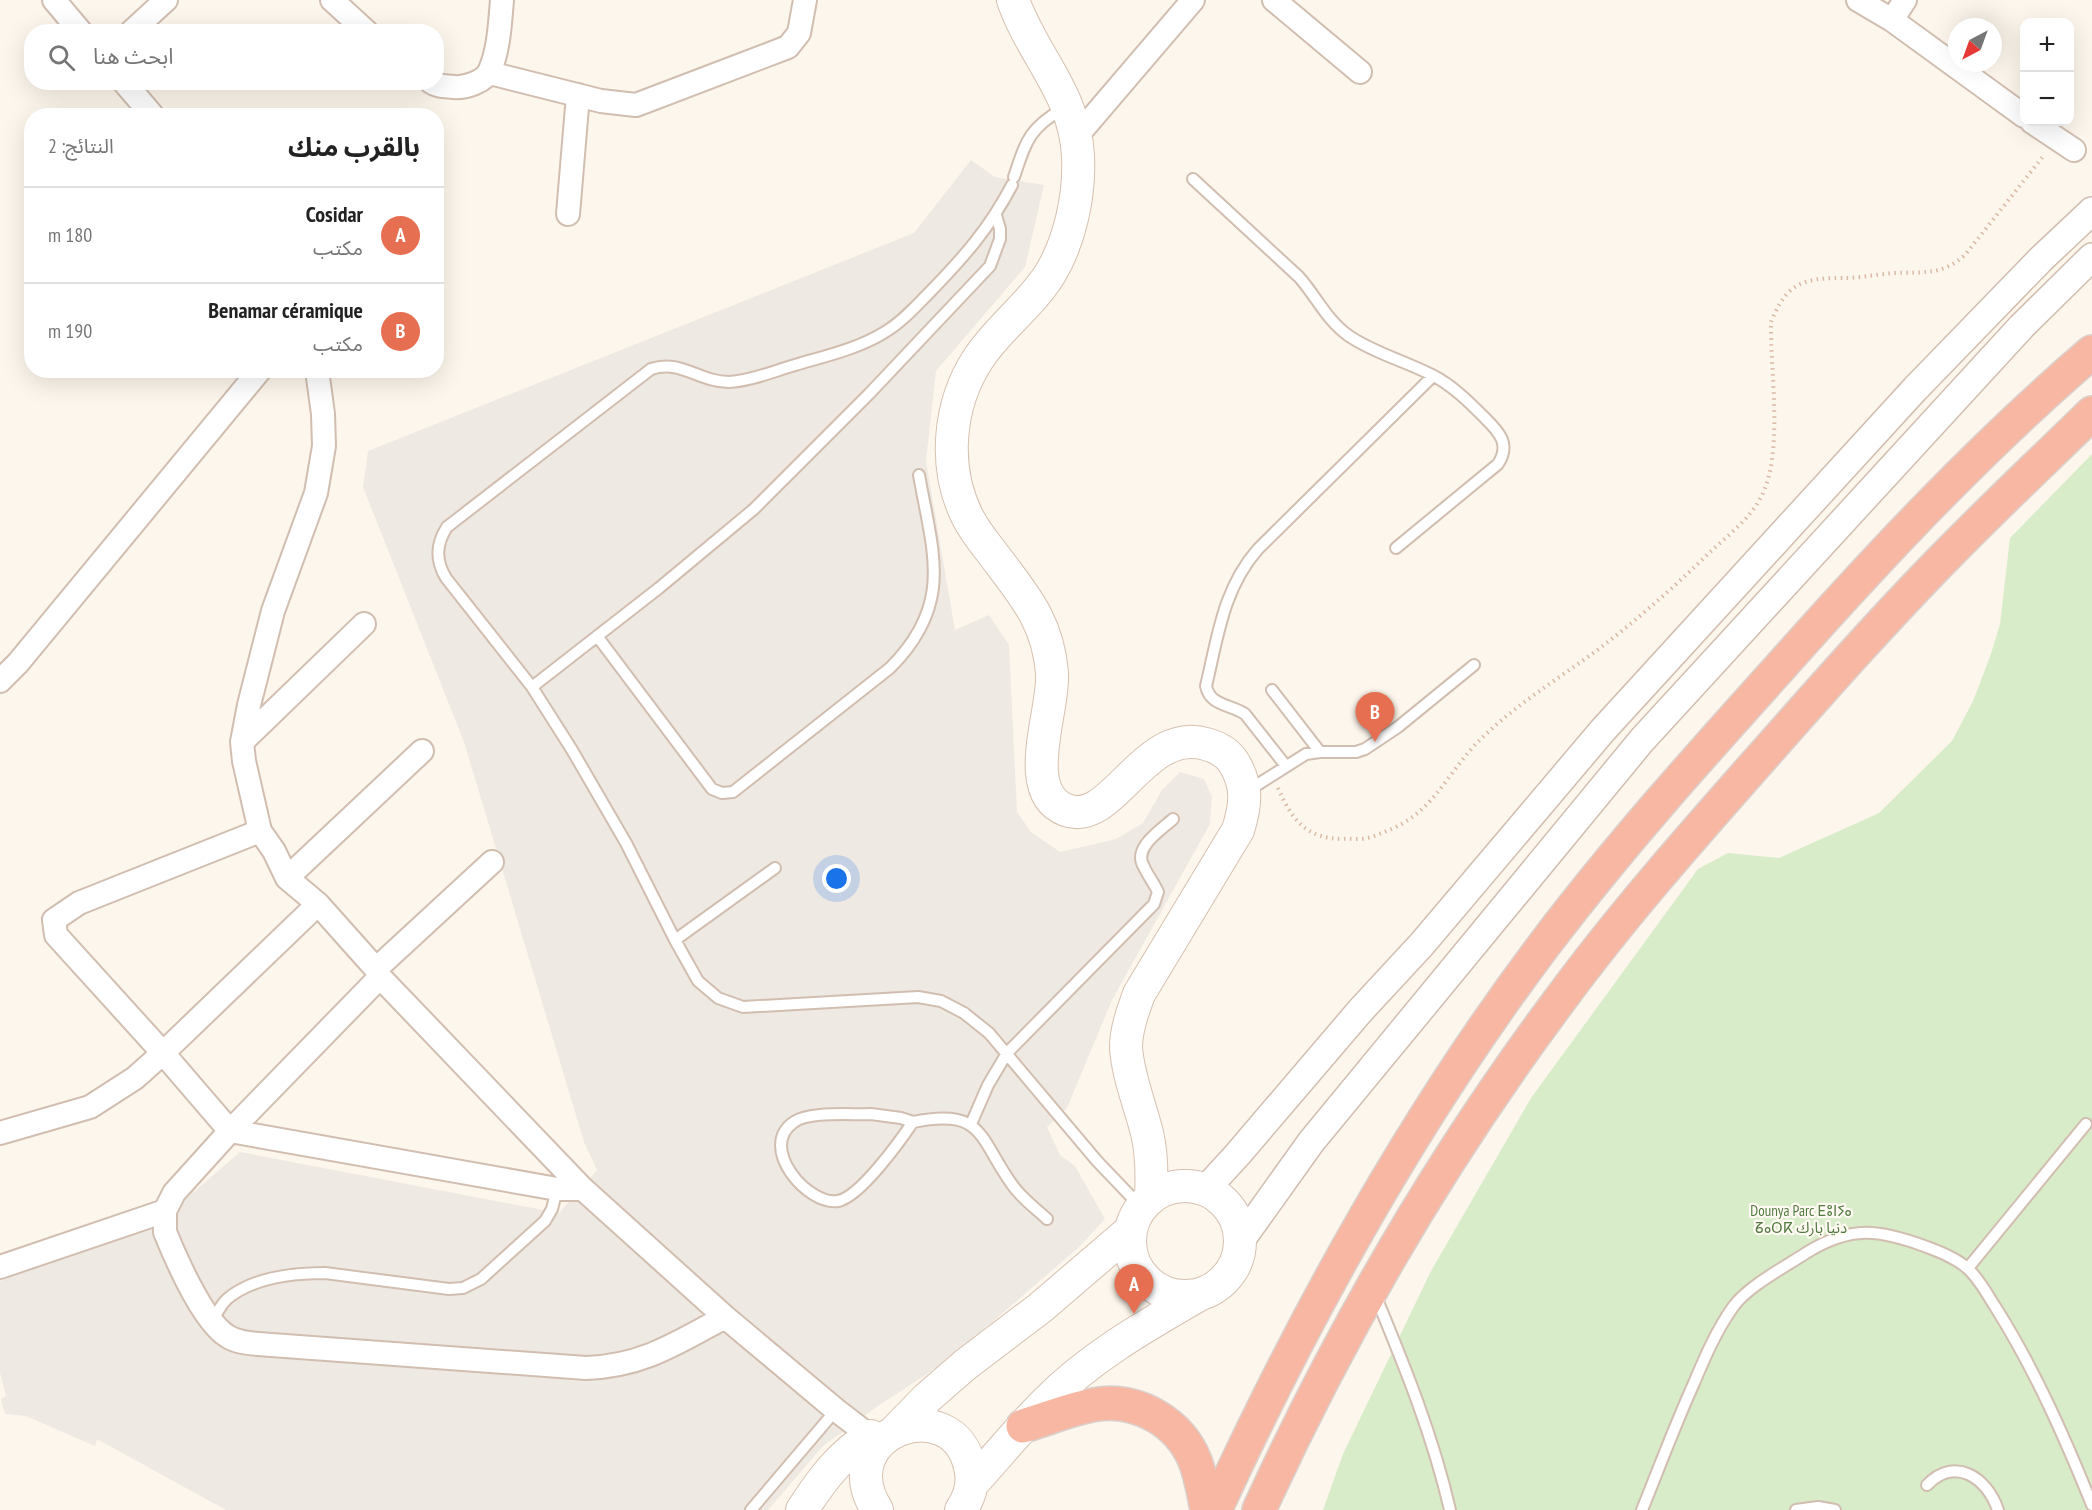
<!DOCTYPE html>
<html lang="ar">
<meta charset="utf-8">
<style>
:root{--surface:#fff;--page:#f6f6f6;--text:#222;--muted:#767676;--line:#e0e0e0;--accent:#e76f51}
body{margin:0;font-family:"PT Sans Narrow","Noto Sans Arabic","Noto Sans Tifinagh",sans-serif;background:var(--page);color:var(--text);direction:rtl}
.controls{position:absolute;right:18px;top:18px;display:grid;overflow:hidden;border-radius:12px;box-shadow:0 6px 24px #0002}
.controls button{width:54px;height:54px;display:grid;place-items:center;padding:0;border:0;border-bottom:2px solid var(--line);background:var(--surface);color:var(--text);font:30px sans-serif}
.compass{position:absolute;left:1948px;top:18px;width:54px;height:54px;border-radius:50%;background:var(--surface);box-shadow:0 6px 24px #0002;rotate:221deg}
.you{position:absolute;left:837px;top:879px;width:21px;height:21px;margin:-15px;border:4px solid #fff;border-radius:50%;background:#1a73e8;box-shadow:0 0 0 9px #1a73e833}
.badge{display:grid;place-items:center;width:39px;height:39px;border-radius:50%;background:var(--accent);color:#fff;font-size:20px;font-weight:700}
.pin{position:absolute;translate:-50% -50px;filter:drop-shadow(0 2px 3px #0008)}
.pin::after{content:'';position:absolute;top:32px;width:21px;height:18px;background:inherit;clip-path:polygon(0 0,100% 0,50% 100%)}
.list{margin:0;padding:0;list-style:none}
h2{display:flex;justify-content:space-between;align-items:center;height:78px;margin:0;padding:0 24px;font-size:26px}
h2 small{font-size:20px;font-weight:400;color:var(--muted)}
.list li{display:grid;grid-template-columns:39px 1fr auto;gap:18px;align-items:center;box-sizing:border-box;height:96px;padding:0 24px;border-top:2px solid var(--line)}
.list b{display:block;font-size:22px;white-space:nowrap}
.list p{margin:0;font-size:20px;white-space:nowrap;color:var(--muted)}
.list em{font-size:20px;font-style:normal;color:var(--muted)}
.icon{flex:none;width:33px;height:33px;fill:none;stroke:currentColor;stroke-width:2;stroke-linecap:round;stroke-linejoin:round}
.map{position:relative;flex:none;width:2092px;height:1510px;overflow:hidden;direction:ltr}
.search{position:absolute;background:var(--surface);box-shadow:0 6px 24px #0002;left:24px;top:24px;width:420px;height:66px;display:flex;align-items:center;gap:15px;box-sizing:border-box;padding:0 21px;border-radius:24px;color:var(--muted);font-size:22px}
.panel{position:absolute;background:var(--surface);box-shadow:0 6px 24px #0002;left:24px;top:108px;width:420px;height:270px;border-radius:24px;direction:rtl}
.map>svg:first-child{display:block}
</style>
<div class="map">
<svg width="2092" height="1510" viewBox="0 0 2092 1510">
<rect width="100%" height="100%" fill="#fdf6ec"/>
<path fill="#efe9e4" d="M 971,160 L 995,177 L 1044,185 L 1025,267 L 936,371 L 926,461 L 955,630 L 989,615 L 1009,645 L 1017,812 L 1031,832 L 1060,852 L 1116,839 L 1143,823 L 1162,790 L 1180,772 L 1204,779 L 1212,797 L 1210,824 L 1112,1000 L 1067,1108 L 1047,1127 L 1060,1155 L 1075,1166 L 1105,1219 L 1079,1247 L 947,1361 L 878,1406 L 823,1446 L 768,1510 L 226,1510 L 97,1439 L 95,1446 L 26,1416 L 5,1414 L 1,1399 L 6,1396 L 0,1373 L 0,1281 L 150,1222 L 181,1203 L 240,1152 L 559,1213 L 597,1170 L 584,1142 L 464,742 L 363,487 L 368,451 L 914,233 Z"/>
<path fill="#d8ecc9" d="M 2092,454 L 2092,1510 L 1323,1510 L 1343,1454 L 1431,1271 L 1531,1098 L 1698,869 L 1728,853 L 1779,858 L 1879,813 L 1952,741 L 1973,701 L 1991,654 L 2000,624 L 2010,538 Z"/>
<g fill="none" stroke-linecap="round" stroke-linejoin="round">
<defs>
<path id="service" d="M 1014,177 C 1026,141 1029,128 1064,108
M 1193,179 L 1299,277 C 1316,296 1327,321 1349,336 C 1374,353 1405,361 1432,375 C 1452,385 1469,402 1485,418 C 1499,432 1511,444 1498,464 L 1396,548
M 1012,185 C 989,229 963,258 929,293 C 915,307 902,322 885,332 C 858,349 825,356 795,365 C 774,371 751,381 729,382 C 699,382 681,359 651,369 L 447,527 C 436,544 435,560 446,578 L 532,687 L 572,750 L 626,843 L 675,940 L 698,981 L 718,998 L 743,1007 L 918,997 L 941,1001 L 964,1013 L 989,1033 L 1097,1161 L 1141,1207
M 597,636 L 712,789 L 722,793 L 733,792 L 890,668 C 954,604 933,554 919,475
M 532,687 L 659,588 L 754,509 L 869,394 L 990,266 L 1000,239 L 1000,229 L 996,215
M 1272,690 L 1320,752
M 1286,766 L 1245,714 C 1230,704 1210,706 1206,686 C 1218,636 1223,589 1258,549 L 1433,376
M 1249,790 L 1306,754 L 1320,752 L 1356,752 L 1365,749 L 1398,727 L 1474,665
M 675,940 L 775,868
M 871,1114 L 901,1118 L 913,1122 C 900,1141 860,1197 838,1201 C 808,1206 757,1147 794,1122 C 809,1111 851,1115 871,1114 Z
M 913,1122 C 983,1108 978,1136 1011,1183 C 1020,1197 1034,1207 1047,1219
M 971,1124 L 988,1085 L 1007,1053 L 1154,904 L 1158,892 C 1154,883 1148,876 1144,867 C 1132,848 1160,831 1173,819
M 1968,1268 L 2086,1124
M 1376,1297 C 1405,1367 1433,1436 1450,1510
M 212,1323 C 216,1314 220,1306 227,1299 C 252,1278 293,1273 325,1273 L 449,1289 L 463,1288 L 481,1279 L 545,1221 L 552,1209 L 557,1189
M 1927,1485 C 1954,1456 1987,1477 1998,1510
M 751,1510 L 836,1410
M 1642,1510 C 1659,1468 1675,1425 1694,1383 C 1705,1357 1716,1331 1733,1307 C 1748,1286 1785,1267 1806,1253 C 1851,1225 1879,1229 1927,1247 C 1940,1252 1956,1258 1967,1268 C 1979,1278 1988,1296 1996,1308 C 2035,1370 2065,1438 2092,1505
M 1796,1510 L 1818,1507 L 1835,1510"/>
<path id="minor" d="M 54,0 L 81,32
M 332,0 L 367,32
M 1274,0 L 1360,72
M 1858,0 L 1892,20 L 2024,116
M 1892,20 L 1905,0
M 131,32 L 166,0
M 490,73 L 601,101 L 636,105 L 788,47 L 799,33 L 805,0
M 124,82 L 153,116
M 431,82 C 438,87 446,86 454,87 C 465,88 485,82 490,70 C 499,49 500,23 502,0
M 2032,122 L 2074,150
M 1076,137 L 1193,0
M 568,214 L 578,95
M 317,370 L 323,414 L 324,446 L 316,493 L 273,611 L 249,705 L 242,742 L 244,761 L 260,831 L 274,851 L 287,878 L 318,904 L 376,969 L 380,977 L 583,1189 L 725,1317 L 836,1410 L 879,1443
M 0,681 L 18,663 L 260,370
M 242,742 L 364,624
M 260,831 L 79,903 L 54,920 L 56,935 L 163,1053 L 230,1131 L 557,1189 L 583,1189
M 287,878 L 422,751
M 376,969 L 492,862
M 380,977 L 230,1131 L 174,1193 L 165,1211 L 165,1232 C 176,1259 203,1321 227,1336 C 236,1342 247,1343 258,1344 L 586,1368 C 643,1366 677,1343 725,1317
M 0,1133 L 90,1107 L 135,1078 L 163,1053 L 318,904
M 0,1267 L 165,1211"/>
<path id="tertiary" d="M 1206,1189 L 1238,1154 L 1360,1011 L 1422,944 L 1603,730 L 1915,389 L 2041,259 L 2092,211
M 1241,1240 L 1311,1142 L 1642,740 L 2022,326 L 2092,257"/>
<path id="secondary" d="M 1013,0 C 1032,55 1075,93 1078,156 C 1080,195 1070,241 1050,274 C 1030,306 998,328 978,359 C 948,405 943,467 967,516 C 973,528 982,540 990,550 C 1021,592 1048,619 1052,673 C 1055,709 1019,792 1066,810 C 1113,828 1143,726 1206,744 C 1217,747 1228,753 1234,763 C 1248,786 1246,805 1238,830 L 1139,994 C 1133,1011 1126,1029 1126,1048 C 1128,1076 1140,1105 1147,1133 C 1152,1153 1152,1176 1151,1197
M1130 1241a55 55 0 1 1 110 0a55 55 0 1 1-110 0Z
M 895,1431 L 927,1398 L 965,1365 L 1040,1308 L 1131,1230
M 971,1485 C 996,1458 1019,1429 1045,1403 C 1089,1358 1145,1326 1199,1295
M 802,1510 C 821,1481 840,1454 871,1436
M 877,1510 C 829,1433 953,1388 970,1467 C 974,1482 970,1497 961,1510"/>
<path id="motorway" d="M 1023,1426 C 1047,1419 1075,1407 1099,1404 C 1139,1399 1180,1423 1195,1461 C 1201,1476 1204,1494 1207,1510
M 1215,1510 C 1306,1312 1412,1120 1544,945 C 1618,847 1700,756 1782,665 C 1880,555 1980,448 2092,352
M 1259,1510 C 1341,1331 1441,1159 1559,1001 C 1620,918 1687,842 1755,765 C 1818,694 1881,622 1948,554 C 1995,506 2044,460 2092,413"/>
</defs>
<use href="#service" stroke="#d1beb0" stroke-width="14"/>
<use href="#minor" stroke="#d1beb0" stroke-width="26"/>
<use href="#tertiary" stroke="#d1beb0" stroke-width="30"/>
<use href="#secondary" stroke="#d6c0b0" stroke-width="34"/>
<use href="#motorway" stroke="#dad1cd" stroke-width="36"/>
<path stroke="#d9b8a5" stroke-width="4" stroke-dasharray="1.5 4.5" stroke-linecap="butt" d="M 1278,788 C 1292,820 1306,839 1344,839 C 1351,838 1360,840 1367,838 C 1373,837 1379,834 1384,832 C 1431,815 1443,780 1474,746 C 1509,709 1555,681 1596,651 C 1636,621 1673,588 1709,553 C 1727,536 1750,519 1761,497 C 1784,454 1770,371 1771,322 C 1776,310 1781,299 1791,290 C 1806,277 1830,278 1849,278 C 1865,277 1880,274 1895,273 C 1924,272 1943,275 1965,255 L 2045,154"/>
<use href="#service" stroke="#fff" stroke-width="10"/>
<use href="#minor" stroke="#fff" stroke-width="22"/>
<use href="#tertiary" stroke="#fff" stroke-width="27"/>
<use href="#secondary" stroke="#fff" stroke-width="32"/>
<use href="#motorway" stroke="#f7b7a3" stroke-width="33"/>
</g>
<g text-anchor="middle" stroke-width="4.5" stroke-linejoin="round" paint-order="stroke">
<g font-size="15" fill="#537a41" stroke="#fffaf3">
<text x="1801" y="1216">Dounya Parc ⴹⵓⵏⵢⴰ<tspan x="1801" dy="17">ⵒⴰⵔⴽ دنيا بارك</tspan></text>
</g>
</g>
</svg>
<div class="controls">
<button>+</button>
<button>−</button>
</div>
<svg class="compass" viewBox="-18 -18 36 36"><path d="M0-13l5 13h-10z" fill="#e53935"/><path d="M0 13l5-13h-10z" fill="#767676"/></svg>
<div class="you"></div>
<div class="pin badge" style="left:1134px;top:1314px">A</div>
<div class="pin badge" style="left:1375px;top:742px">B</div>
<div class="search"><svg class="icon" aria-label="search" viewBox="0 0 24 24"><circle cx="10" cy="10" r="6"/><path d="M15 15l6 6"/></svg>ابحث هنا</div>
<section class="panel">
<h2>بالقرب منك<small>النتائج: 2</small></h2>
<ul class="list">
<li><span class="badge">A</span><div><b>Cosidar</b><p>مكتب</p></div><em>180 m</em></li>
<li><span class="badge">B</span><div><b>Benamar céramique</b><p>مكتب</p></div><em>190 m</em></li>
</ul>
</section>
</div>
